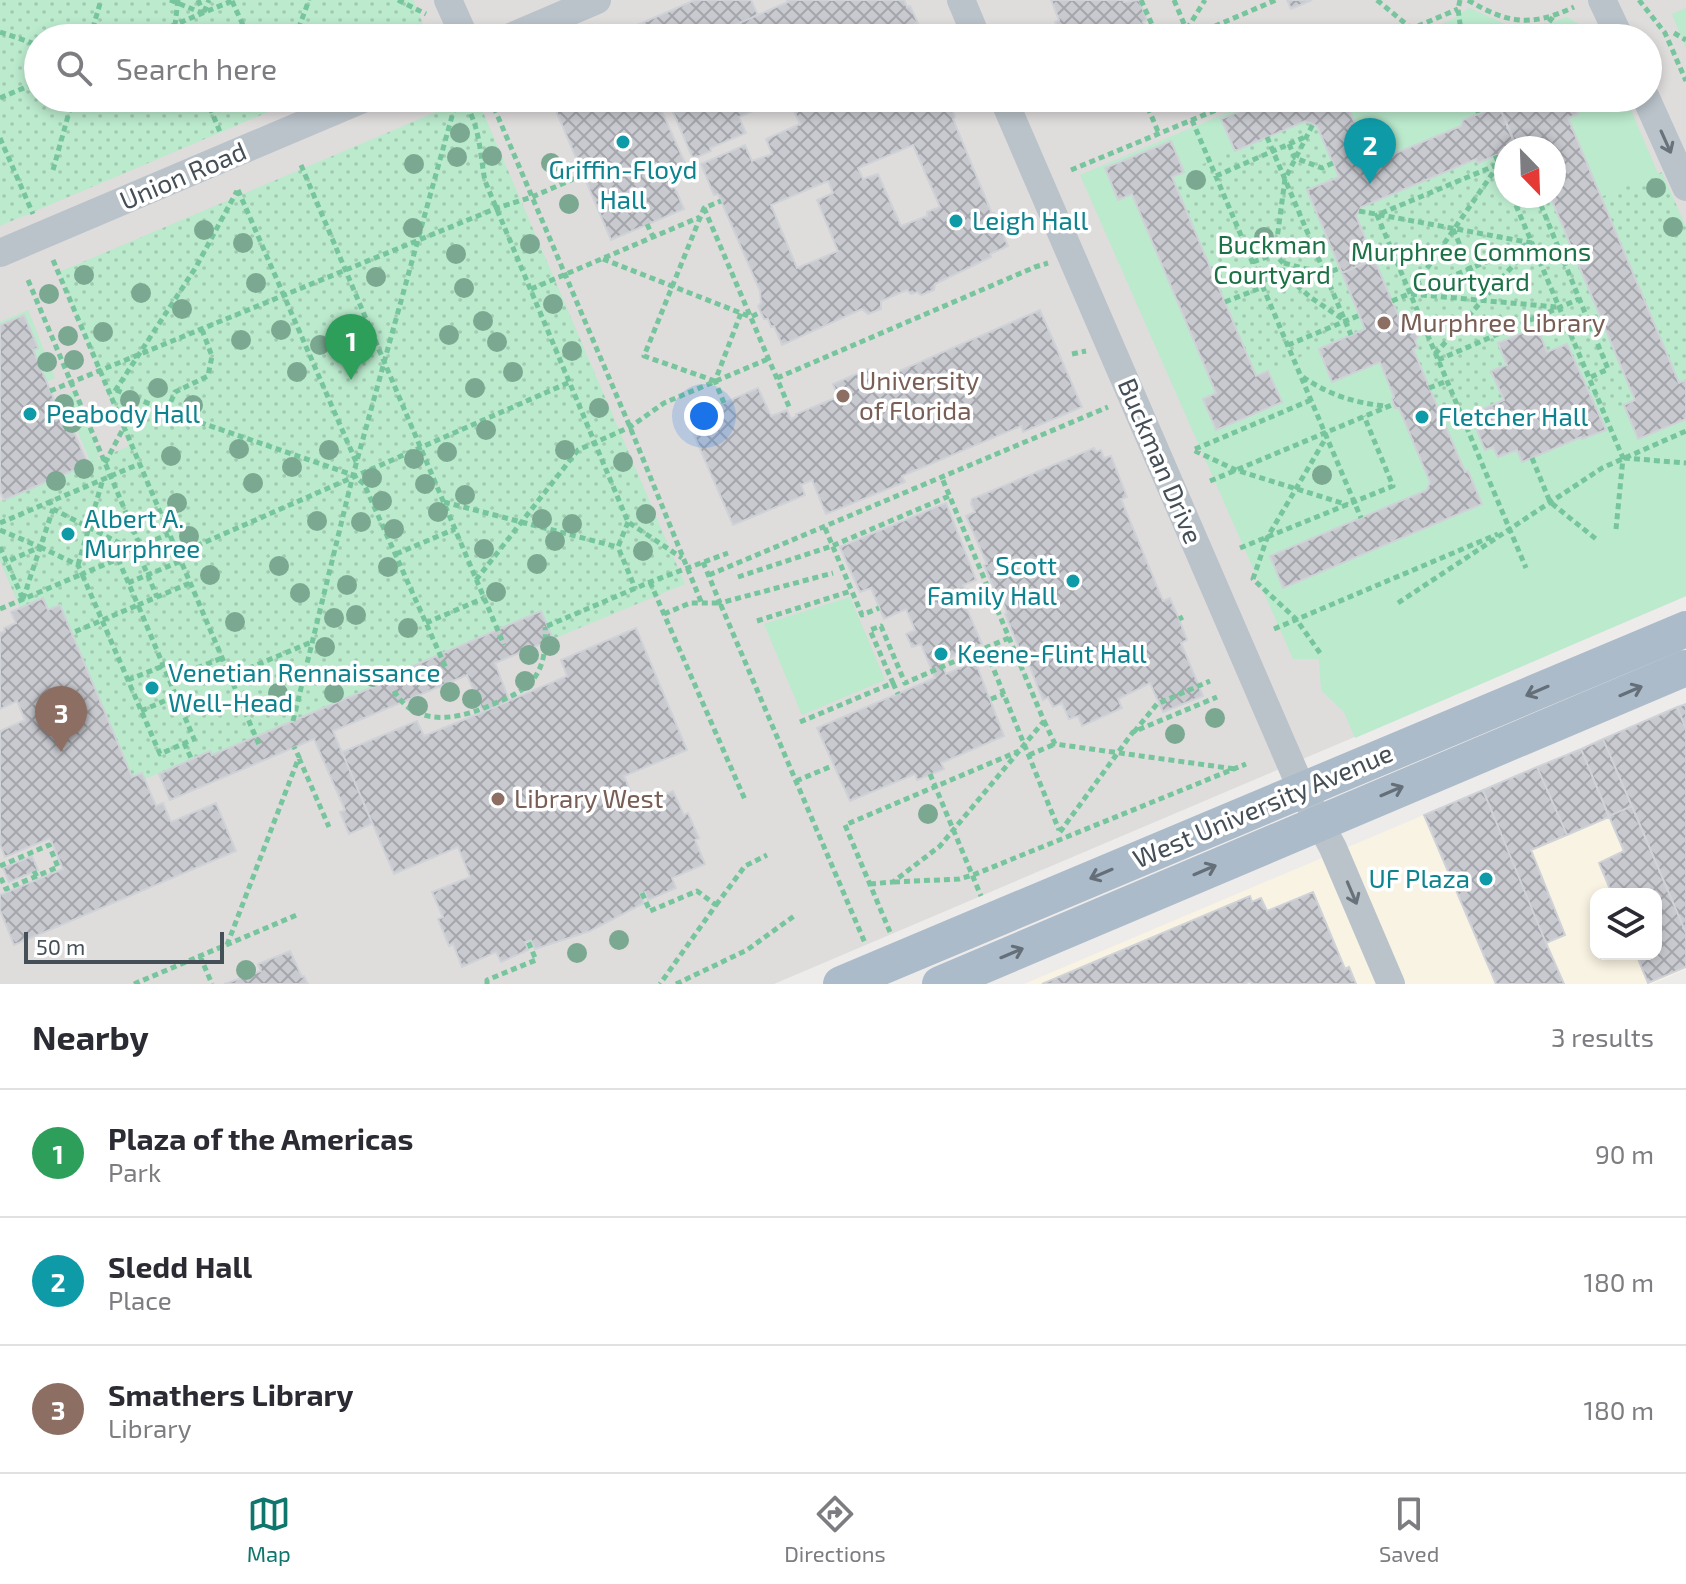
<!DOCTYPE html>
<style>
:root{--surface:#fff;--page:#f7f7f7;--text:#2b2b33;--muted:#7c7c81;--line:#e1e1e2;--accent:#0f766e}
body{margin:0;font-family:"Exo 2",sans-serif;background:var(--page);color:var(--text)}
.controls{position:absolute;right:24px;bottom:24px;display:grid;overflow:hidden;border-radius:16px;box-shadow:0 4px 12px #0003}
.controls button{width:72px;height:72px;display:grid;place-items:center;padding:0;border:0;border-bottom:2px solid var(--line);background:var(--surface);color:var(--text);font:40px sans-serif}
.compass{position:absolute;left:1494px;top:136px;width:72px;height:72px;border-radius:50%;background:var(--surface);box-shadow:0 4px 12px #0003;rotate:157deg}
.scale{position:absolute;left:24px;bottom:20px;width:200px;box-sizing:border-box;padding-left:8px;border:4px solid #454f57;border-top:0;font-size:22px;line-height:28px;white-space:nowrap;color:#454f57;-webkit-text-stroke:6px #fff;paint-order:stroke}
.you{position:absolute;left:704px;top:416px;width:28px;height:28px;margin:-20px;border:6px solid #fff;border-radius:50%;background:#1a73e8;box-shadow:0 0 0 12px #1a73e833}
.badge{display:grid;place-items:center;width:52px;height:52px;border-radius:50%;background:var(--accent);color:#fff;font-size:26px;font-weight:700}
.pin{position:absolute;translate:-50% -66px;filter:drop-shadow(0 2px 4px #0008)}
.pin::after{content:'';position:absolute;top:42px;width:28px;height:24px;background:inherit;clip-path:polygon(0 0,100% 0,50% 100%)}
.list{margin:0;padding:0;list-style:none}
h2{display:flex;justify-content:space-between;align-items:center;height:104px;margin:0;padding:0 32px;font-size:34px}
h2 small{font-size:26px;font-weight:400;color:var(--muted)}
.list li{display:grid;grid-template-columns:52px 1fr auto;gap:24px;align-items:center;box-sizing:border-box;height:128px;padding:0 32px;border-top:2px solid var(--line)}
.list b{display:block;font-size:30px;white-space:nowrap}
.list p{margin:0;font-size:26px;white-space:nowrap;color:var(--muted)}
.list em{font-size:26px;font-style:normal;color:var(--muted)}
.icon{flex:none;width:44px;height:44px;fill:none;stroke:currentColor;stroke-width:2;stroke-linecap:round;stroke-linejoin:round}
.map{position:relative;flex:none;width:1686px;height:984px;overflow:hidden}
.search{position:absolute;background:var(--surface);box-shadow:0 4px 12px #0003;left:24px;right:24px;top:24px;height:88px;display:flex;align-items:center;gap:20px;box-sizing:border-box;padding:0 28px;border-radius:44px;color:var(--muted);font-size:30px}
.sheet{height:488px;background:var(--surface)}
nav{display:flex;justify-content:space-around;align-items:center;box-sizing:border-box;height:112px;border-top:2px solid var(--line);background:var(--surface);font-size:22px;color:var(--muted)}
nav a{display:grid;justify-items:center;gap:4px}
nav .on{color:var(--accent)}
.map>svg:first-child{display:block}
</style>
<div class="map">
<svg width="1686" height="984" viewBox="0 0 1686 984">
<defs>
<pattern id="park-dots" width="8" height="8" patternUnits="userSpaceOnUse" patternTransform="scale(2)"><rect width="8" height="8" fill="#bbeacd"/><path d="M2 2h.1M6 6h.1" fill="none" stroke="#a2cab2" stroke-width="1.8" stroke-linecap="round"/></pattern>
<pattern id="building-cross-hatch" width="8" height="8" patternUnits="userSpaceOnUse" patternTransform="scale(2)"><rect width="8" height="8" fill="#c8cad0"/><path d="M0 0l8 8M0 8l8-8" fill="none" stroke="#a4a6ac"/></pattern>
</defs>
<rect width="100%" height="100%" fill="#eeebeb"/>
<path fill="#f9f3e3" fill-rule="evenodd" d="M 1686,704 L 1686,969 L 1652,984 L 1024,984 ZM 1596,894 L 1656,894 L 1656,954 L 1596,954 Z"/>
<path fill="#dfdcdc" fill-rule="evenodd" d="M 0,0 L 1686,0 L 1686,596 L 774,984 L 0,984 ZM 38,38 L 1648,38 L 1648,98 L 38,98 ZM 1506,148 L 1554,148 L 1554,196 L 1506,196 Z"/>
<path fill="#bbeacd" fill-rule="evenodd" d="M 1469,8 L 1510,26 L 1550,23 L 1567,17 L 1581,25 L 1594,38 L 1407,38 L 1453,19 Z
M 1686,8 L 1686,49 L 1672,14 Z
M 1262,98 L 1626,98 L 1686,240 L 1686,596 L 1355,738 L 1344,712 L 1321,690 L 1319,659 L 1293,659 L 1080,175 ZM 1506,148 L 1554,148 L 1554,196 L 1506,196 Z
M 28,310 L 55,378 L 46,382 L 0,325 L 0,322 Z
M 73,392 L 99,455 L 93,468 L 63,397 Z
M 850,597 L 885,680 L 802,715 L 764,624 Z"/>
<path fill="url(#park-dots)" d="M 0,0 L 413,0 L 429,38 L 38,38 L 38,98 L 301,98 L 0,226 Z
M 469,98 L 477,98 L 685,584 L 553,639 L 541,612 L 397,673 L 399,676 L 212,755 L 210,752 L 145,779 L 142,773 L 132,777 L 60,605 L 48,610 L 43,598 L 20,608 L 0,561 L 0,501 L 129,446 L 59,272 Z
M 1305,121 L 1317,126 L 1339,177 L 1308,191 L 1365,329 L 1256,376 L 1172,177 Z
M 1506,151 L 1506,196 L 1550,196 L 1635,400 L 1600,415 L 1567,345 L 1547,352 L 1536,327 L 1498,343 L 1507,365 L 1492,372 L 1504,400 L 1444,425 L 1413,349 L 1418,347 L 1415,341 L 1419,335 L 1414,322 L 1406,320 L 1403,313 L 1398,315 L 1356,216 L 1361,207 L 1476,159 L 1478,162 Z
M 1662,172 L 1686,227 L 1686,380 L 1679,383 L 1601,197 Z"/>
<path fill="url(#building-cross-hatch)" stroke="#cfd2d7" stroke-width="2" fill-rule="evenodd" d="M 695,0 L 751,0 L 758,15 L 704,38 L 626,38 L 623,31 Z
M 787,0 L 904,0 L 907,7 L 910,6 L 918,23 L 915,24 L 920,38 L 704,38 L 788,2 Z
M 1051,0 L 1123,0 L 1124,2 L 1139,0 L 1147,20 L 1143,22 L 1148,36 L 1054,38 L 1060,35 L 1055,22 L 1059,20 Z
M 1287,0 L 1312,0 L 1291,9 Z
M 585,98 L 636,98 L 641,110 L 646,108 L 644,104 L 656,98 L 690,174 L 676,180 L 675,178 L 671,179 L 684,209 L 611,240 L 556,111 Z
M 667,98 L 784,98 L 739,117 L 746,133 L 710,148 L 711,151 L 693,159 Z
M 824,98 L 829,98 L 834,110 L 861,98 L 870,98 L 875,110 L 896,102 L 894,98 L 947,98 L 955,117 L 953,119 L 992,214 L 994,213 L 1008,246 L 990,254 L 991,257 L 935,284 L 934,290 L 921,295 L 917,292 L 911,294 L 907,290 L 881,301 L 881,309 L 868,314 L 862,309 L 782,345 L 774,326 L 771,327 L 768,319 L 764,319 L 758,306 L 761,303 L 760,291 L 718,194 L 714,195 L 701,164 L 745,145 L 752,161 L 772,154 L 766,139 L 800,124 L 794,111 ZM 913,145 L 940,207 L 927,212 L 927,216 L 901,226 L 878,174 L 863,179 L 858,168 ZM 828,181 L 833,193 L 817,200 L 838,251 L 797,268 L 771,205 Z
M 1271,98 L 1344,98 L 1372,163 L 1461,126 L 1463,120 L 1499,106 L 1516,147 L 1506,148 L 1506,151 L 1478,163 L 1476,159 L 1361,207 L 1356,216 L 1374,259 L 1342,273 L 1307,190 L 1339,177 L 1317,126 L 1305,121 L 1235,151 L 1221,119 Z
M 1529,98 L 1572,98 L 1578,114 L 1568,118 L 1679,383 L 1686,380 L 1686,419 L 1638,439 L 1624,405 L 1635,400 L 1550,196 L 1554,196 L 1554,148 L 1530,148 L 1526,138 L 1515,143 L 1501,110 Z
M 1171,141 L 1184,172 L 1172,177 L 1256,376 L 1268,371 L 1282,402 L 1216,430 L 1203,399 L 1216,393 L 1132,194 L 1118,200 L 1105,168 Z
M 1374,259 L 1398,315 L 1403,313 L 1406,320 L 1414,322 L 1419,335 L 1415,341 L 1418,347 L 1413,349 L 1465,472 L 1468,471 L 1482,504 L 1283,588 L 1270,556 L 1427,490 L 1430,482 L 1399,408 L 1395,408 L 1392,399 L 1394,397 L 1380,362 L 1332,382 L 1319,349 L 1365,329 L 1342,273 Z
M 1040,310 L 1082,407 L 1023,432 L 1021,426 L 902,476 L 905,482 L 826,514 L 812,480 L 801,485 L 805,495 L 733,525 L 687,419 L 758,388 L 771,416 L 787,410 L 791,419 L 797,416 L 796,414 L 838,397 L 833,384 L 868,369 L 870,373 L 877,370 L 881,379 Z
M 24,315 L 38,348 L 33,350 L 67,430 L 72,428 L 88,464 L 4,500 L 0,491 L 0,325 Z
M 1537,327 L 1547,352 L 1567,344 L 1606,430 L 1582,439 L 1581,437 L 1522,462 L 1517,450 L 1498,457 L 1493,447 L 1485,450 L 1477,430 L 1485,426 L 1478,411 L 1504,400 L 1491,371 L 1507,365 L 1498,343 Z
M 1094,448 L 1096,452 L 1101,450 L 1104,458 L 1111,456 L 1127,497 L 1121,499 L 1163,601 L 1170,598 L 1179,619 L 1187,640 L 1181,643 L 1203,696 L 1163,712 L 1150,683 L 1118,699 L 1122,708 L 1082,726 L 1078,716 L 1069,719 L 1062,703 L 1053,707 L 1048,697 L 1043,700 L 1024,652 L 1021,653 L 1005,614 L 1007,613 L 1003,602 L 1000,603 L 984,565 L 987,564 L 966,516 L 975,512 L 971,504 L 972,499 Z
M 946,503 L 976,580 L 963,585 L 969,597 L 963,600 L 982,644 L 941,661 L 946,674 L 975,661 L 1004,736 L 941,763 L 944,769 L 917,780 L 915,774 L 850,801 L 817,728 L 935,678 L 921,644 L 912,647 L 906,634 L 915,630 L 906,609 L 884,619 L 871,588 L 860,592 L 840,547 Z
M 43,598 L 48,610 L 60,605 L 132,777 L 142,773 L 156,806 L 163,803 L 171,822 L 216,803 L 236,851 L 14,945 L 0,910 L 0,895 L 63,869 L 50,838 L 5,857 L 0,844 L 0,731 L 25,720 L 17,701 L 0,709 L 0,633 L 5,631 L 4,628 L 16,623 L 11,612 Z
M 541,611 L 553,639 L 495,663 L 509,700 L 483,712 L 467,675 L 333,731 L 372,823 L 369,825 L 349,834 L 340,812 L 345,810 L 314,739 L 170,800 L 159,774 L 210,751 L 212,755 L 293,721 L 399,676 L 397,673 Z
M 636,628 L 687,750 L 624,776 L 637,807 L 673,791 L 684,815 L 688,813 L 699,838 L 695,840 L 705,864 L 672,878 L 676,888 L 648,900 L 645,892 L 640,894 L 644,903 L 590,931 L 535,949 L 531,940 L 525,942 L 528,950 L 501,962 L 496,952 L 462,967 L 453,944 L 449,946 L 438,919 L 443,917 L 432,892 L 470,877 L 458,847 L 394,874 L 342,752 L 417,721 L 424,736 L 483,712 L 567,676 L 561,660 Z
M 1686,704 L 1686,729 L 1677,707 Z
M 1677,707 L 1686,729 L 1686,933 L 1603,739 Z
M 1603,739 L 1632,806 L 1609,816 L 1581,749 Z
M 1581,749 L 1609,817 L 1567,835 L 1537,767 Z
M 1537,767 L 1567,835 L 1531,850 L 1565,935 L 1546,943 L 1483,790 Z
M 1483,790 L 1546,943 L 1564,984 L 1496,984 L 1424,815 Z
M 1632,806 L 1686,933 L 1686,967 L 1648,983 L 1636,954 L 1656,954 L 1656,894 L 1612,894 L 1599,863 L 1624,851 L 1609,816 Z
M 32,856 L 38,870 L 9,882 L 3,868 Z
M 1313,892 L 1345,969 L 1349,967 L 1356,984 L 1254,984 L 1249,982 L 1244,984 L 1042,984 L 1250,896 L 1252,902 L 1261,898 L 1267,911 Z
M 290,951 L 302,977 L 304,976 L 308,984 L 224,984 L 261,971 L 258,964 Z"/>
<g fill="none" stroke-linecap="round" stroke-linejoin="round">
<path stroke="#76c59d" stroke-width="5" stroke-dasharray="6 4" stroke-linecap="butt" d="M 170,0 L 202,13
M 178,0 L 175,25 L 181,38
M 198,0 L 203,12
M 398,0 L 426,14
M 1141,0 L 1158,38
M 1174,0 L 1190,38
M 1377,0 L 1412,29
M 1460,0 L 1458,9 L 1462,38
M 1468,0 C 1508,24 1531,27 1574,7
M 1639,0 L 1665,33 L 1686,81
M 232,1 L 249,38
M 204,12 L 209,0
M 1187,29 L 1205,0
M 0,32 L 38,45
M 1674,33 L 1686,40
M 78,38 L 85,38
M 90,38 L 101,0
M 143,38 L 234,0
M 295,38 L 309,0
M 1187,38 L 1276,0
M 1390,38 L 1458,9
M 1537,38 L 1553,17
M 1648,47 L 1655,62
M 0,98 L 38,82
M 190,98 L 208,104
M 206,98 L 220,132
M 459,98 C 480,116 480,156 485,181 L 628,522 L 682,558
M 490,98 L 630,427 L 702,604
M 1144,98 L 1159,134
M 1472,98 L 1479,114
M 537,99 L 537,98
M 1042,100 L 1047,98
M 1483,107 L 1490,98
M 1477,111 L 1507,98
M 1192,120 L 1361,518
M 1267,137 L 1351,335
M 0,138 L 33,214
M 1289,144 L 1295,158 L 1322,168 L 1333,163
M 301,165 L 504,645
M 53,170 L 73,98
M 1071,170 L 1245,98
M 1216,176 L 1305,137
M 1506,181 L 1499,164 L 1377,215 L 1526,568
M 238,190 L 357,464
M 1512,196 L 1623,458 L 1616,529
M 1517,206 L 1538,198 L 1608,369 L 1589,378
M 704,208 L 790,409
M 1359,211 L 1532,243
M 647,224 L 653,237
M 1453,229 L 1484,300
M 1275,254 L 1285,179 L 1313,124
M 603,259 L 751,317 L 761,312
M 53,260 L 260,747
M 1253,262 L 1275,254 L 1283,263 L 1282,272 L 1261,282
M 1284,263 L 1325,274 L 1340,268
M 1282,272 L 1310,297 L 1344,320
M 28,280 L 140,546
M 531,289 L 700,217
M 1410,293 L 1499,164 L 1495,155
M 1411,294 L 1556,307
M 1392,301 L 1532,243
M 1225,302 L 1263,287
M 1288,345 L 1360,315
M 1072,354 L 1086,351
M 1435,354 L 1532,244
M 1438,360 L 1579,299
M 1303,377 C 1329,395 1355,403 1386,406
M 777,378 L 1035,267 L 1048,263
M 715,381 L 644,356 L 704,208 L 721,201
M 1429,388 L 1447,381
M 116,390 L 167,411 L 353,475 L 364,484 L 446,668
M 50,391 L 497,208 L 532,197 L 585,174
M 115,391 L 196,267 L 237,191
M 1311,400 L 1193,450 L 1236,470 L 1348,505
M 724,403 L 715,381 L 741,313
M 167,411 L 175,392 L 208,376 L 212,356 L 202,330
M 1532,458 L 1550,502 L 1596,539
M 1624,458 L 1686,463
M 105,463 L 124,427
M 1210,481 L 1394,404
M 444,502 L 618,547
M 628,522 L 618,547 L 635,588
M 0,523 L 139,464
M 825,528 L 862,615 L 879,608
M 0,530 L 40,547 L 6,562
M 0,547 L 22,597
M 40,547 L 78,565 L 82,574 L 118,559 L 121,554 L 131,549 L 53,509 L 50,502
M 136,547 L 157,597
M 137,547 L 169,534
M 1240,548 L 1393,486 L 1364,416
M 178,554 L 570,382
M 396,554 L 455,529
M 118,559 L 138,605 L 190,583
M 703,562 L 720,603 L 833,573
M 78,565 L 103,479
M 709,575 L 1108,407
M 738,577 L 832,546 L 949,496
M 476,580 L 578,450 L 630,427 L 664,403 L 768,359
M 650,582 L 746,802
M 128,583 L 181,561
M 23,599 L 53,509
M 1398,603 L 1602,468 L 1686,431
M 0,609 L 82,574 L 160,754 L 194,739 L 138,605 L 72,633
M 664,614 L 690,603 L 720,603 L 865,943
M 1179,619 L 1183,617
M 757,621 L 851,591
M 426,623 L 484,598
M 547,626 L 650,582 L 728,553
M 1274,629 L 1498,534
M 1009,638 L 985,648 L 1059,830
M 1320,653 L 1296,619 L 1253,579 L 1267,538 L 1327,436
M 230,676 L 314,641
M 169,679 L 222,658
M 128,680 L 163,666
M 893,683 L 898,694
M 394,691 C 418,731 465,718 500,701 C 512,696 523,691 532,681 C 545,665 546,646 545,627
M 991,699 L 1004,694
M 141,711 L 176,696
M 293,721 L 353,475 L 457,98
M 1044,721 L 1055,744 L 1235,769
M 800,722 L 893,683 L 870,630 L 881,626 L 905,683 L 985,648
M 1134,732 L 1157,704 L 1210,681
M 184,743 L 192,760
M 1029,755 L 1055,744
M 299,758 L 329,827
M 930,774 L 981,896
M 796,781 L 832,766
M 1060,832 L 1133,732 L 1217,697
M 0,866 L 49,845 L 58,867 L 6,889 L 0,876
M 894,882 L 959,879 L 973,875 L 1246,764
M 870,884 L 893,882 L 940,846 L 1044,721 L 942,478
M 642,893 L 650,911 L 697,891 L 716,905 L 660,984
M 716,905 L 745,866 L 767,855
M 890,932 L 845,825 L 1019,751
M 227,945 L 299,757 L 294,747
M 200,956 L 212,984
M 134,984 L 299,914
M 487,984 L 487,980 L 536,960 L 528,941
M 676,984 L 747,950 L 794,916"/>
<path stroke="#bac3ca" stroke-width="28" d="M 448,0 L 465,38
M 961,0 L 977,38
M 1602,0 L 1620,38
M 508,38 L 597,0
M 1003,98 L 1302,790 L 1333,848 L 1391,984
M 1646,98 L 1686,187
M 0,253 L 365,98"/>
<path stroke="#acbbc9" stroke-width="36" d="M 841,984 L 1686,629
M 940,984 L 1686,668"/>
<path stroke="#76c59d" stroke-width="5" stroke-dasharray="6 4" stroke-linecap="butt" d="M 34,871 L 38,879"/>
</g>
<g fill="#7aa890">
<circle cx="460" cy="133" r="10"/>
<circle cx="492" cy="156" r="10"/>
<circle cx="457" cy="157" r="10"/>
<circle cx="551" cy="163" r="10"/>
<circle cx="414" cy="164" r="10"/>
<circle cx="1196" cy="180" r="10"/>
<circle cx="1656" cy="188" r="10"/>
<circle cx="569" cy="204" r="10"/>
<circle cx="1673" cy="227" r="10"/>
<circle cx="413" cy="228" r="10"/>
<circle cx="204" cy="230" r="10"/>
<circle cx="1264" cy="237" r="10"/>
<circle cx="243" cy="243" r="10"/>
<circle cx="530" cy="244" r="10"/>
<circle cx="456" cy="254" r="10"/>
<circle cx="84" cy="275" r="10"/>
<circle cx="376" cy="277" r="10"/>
<circle cx="256" cy="283" r="10"/>
<circle cx="464" cy="288" r="10"/>
<circle cx="141" cy="293" r="10"/>
<circle cx="49" cy="294" r="10"/>
<circle cx="553" cy="304" r="10"/>
<circle cx="182" cy="309" r="10"/>
<circle cx="483" cy="321" r="10"/>
<circle cx="281" cy="330" r="10"/>
<circle cx="103" cy="332" r="10"/>
<circle cx="449" cy="335" r="10"/>
<circle cx="68" cy="336" r="10"/>
<circle cx="241" cy="340" r="10"/>
<circle cx="497" cy="342" r="10"/>
<circle cx="320" cy="345" r="10"/>
<circle cx="572" cy="351" r="10"/>
<circle cx="74" cy="360" r="10"/>
<circle cx="47" cy="362" r="10"/>
<circle cx="297" cy="372" r="10"/>
<circle cx="513" cy="372" r="10"/>
<circle cx="158" cy="388" r="10"/>
<circle cx="475" cy="388" r="10"/>
<circle cx="130" cy="400" r="10"/>
<circle cx="64" cy="404" r="10"/>
<circle cx="193" cy="405" r="10"/>
<circle cx="599" cy="408" r="10"/>
<circle cx="72" cy="423" r="10"/>
<circle cx="486" cy="430" r="10"/>
<circle cx="239" cy="449" r="10"/>
<circle cx="329" cy="450" r="10"/>
<circle cx="565" cy="450" r="10"/>
<circle cx="447" cy="452" r="10"/>
<circle cx="171" cy="456" r="10"/>
<circle cx="414" cy="459" r="10"/>
<circle cx="623" cy="462" r="10"/>
<circle cx="292" cy="467" r="10"/>
<circle cx="84" cy="469" r="10"/>
<circle cx="1322" cy="475" r="10"/>
<circle cx="372" cy="478" r="10"/>
<circle cx="56" cy="481" r="10"/>
<circle cx="253" cy="483" r="10"/>
<circle cx="425" cy="484" r="10"/>
<circle cx="465" cy="495" r="10"/>
<circle cx="382" cy="501" r="10"/>
<circle cx="177" cy="503" r="10"/>
<circle cx="438" cy="512" r="10"/>
<circle cx="646" cy="514" r="10"/>
<circle cx="542" cy="519" r="10"/>
<circle cx="317" cy="521" r="10"/>
<circle cx="361" cy="522" r="10"/>
<circle cx="572" cy="524" r="10"/>
<circle cx="394" cy="529" r="10"/>
<circle cx="189" cy="536" r="10"/>
<circle cx="555" cy="541" r="10"/>
<circle cx="484" cy="549" r="10"/>
<circle cx="643" cy="551" r="10"/>
<circle cx="537" cy="564" r="10"/>
<circle cx="279" cy="566" r="10"/>
<circle cx="388" cy="567" r="10"/>
<circle cx="210" cy="575" r="10"/>
<circle cx="347" cy="585" r="10"/>
<circle cx="496" cy="592" r="10"/>
<circle cx="300" cy="593" r="10"/>
<circle cx="356" cy="615" r="10"/>
<circle cx="334" cy="618" r="10"/>
<circle cx="235" cy="622" r="10"/>
<circle cx="408" cy="628" r="10"/>
<circle cx="550" cy="646" r="10"/>
<circle cx="325" cy="647" r="10"/>
<circle cx="529" cy="655" r="10"/>
<circle cx="373" cy="677" r="10"/>
<circle cx="525" cy="681" r="10"/>
<circle cx="450" cy="692" r="10"/>
<circle cx="278" cy="693" r="10"/>
<circle cx="334" cy="693" r="10"/>
<circle cx="472" cy="699" r="10"/>
<circle cx="418" cy="706" r="10"/>
<circle cx="1215" cy="718" r="10"/>
<circle cx="1175" cy="734" r="10"/>
<circle cx="928" cy="814" r="10"/>
<circle cx="619" cy="940" r="10"/>
<circle cx="577" cy="953" r="10"/>
<circle cx="246" cy="970" r="10"/>
</g>
<defs><path id="oneway-shaft" d="M-6 0H5M1.5-3L5.5 0L1.5 3" fill="none" stroke-width="1.6" stroke-linecap="round" stroke-linejoin="round" transform="scale(2)"/></defs>
<g stroke="#68727a">
<use href="#oneway-shaft" transform="translate(1666 142) rotate(66)"/>
<use href="#oneway-shaft" transform="translate(1352 893) rotate(67)"/>
</g>
<g stroke="#646f79">
<use href="#oneway-shaft" transform="translate(1537 691) rotate(157)"/>
<use href="#oneway-shaft" transform="translate(1631 691) rotate(-23)"/>
<use href="#oneway-shaft" transform="translate(1392 791) rotate(-23)"/>
<use href="#oneway-shaft" transform="translate(1205 870) rotate(-23)"/>
<use href="#oneway-shaft" transform="translate(1101 874) rotate(157)"/>
<use href="#oneway-shaft" transform="translate(1012 953) rotate(-23)"/>
</g>
<g fill="#0f9aa8" stroke="#fff" stroke-width="3">
<circle cx="623" cy="142" r="8"/>
<circle cx="956" cy="221" r="8"/>
<circle cx="30" cy="414" r="8"/>
<circle cx="1422" cy="417" r="8"/>
<circle cx="68" cy="534" r="8"/>
<circle cx="1073" cy="581" r="8"/>
<circle cx="941" cy="654" r="8"/>
<circle cx="152" cy="688" r="8"/>
<circle cx="1486" cy="879" r="8"/>
</g>
<g fill="#8d6e63" stroke="#fff" stroke-width="3">
<circle cx="1384" cy="323" r="8"/>
<circle cx="843" cy="396" r="8"/>
<circle cx="498" cy="799" r="8"/>
</g>
<g text-anchor="middle" stroke-width="7" stroke-linejoin="round" paint-order="stroke">
<g font-size="26" fill="#0d838f" stroke="#fff" text-anchor="start">
<text x="623" y="179" text-anchor="middle">Griffin-Floyd<tspan x="623" dy="30">Hall</tspan></text>
<text x="972" y="230">Leigh Hall</text>
<text x="46" y="423">Peabody Hall</text>
<text x="1438" y="426">Fletcher Hall</text>
<text x="84" y="528">Albert A.<tspan x="84" dy="30">Murphree</tspan></text>
<text x="1057" y="575" text-anchor="end">Scott<tspan x="1057" dy="30">Family Hall</tspan></text>
<text x="957" y="663">Keene-Flint Hall</text>
<text x="168" y="682">Venetian Rennaissance<tspan x="168" dy="30">Well-Head</tspan></text>
<text x="1470" y="888" text-anchor="end">UF Plaza</text>
</g>
<g font-size="26" fill="#454f57" stroke="#fff">
<text transform="translate(183 176) rotate(-23)" y="9">Union Road</text>
<text transform="translate(1160 461) rotate(67)" y="9">Buckman Drive</text>
<text transform="translate(1263 806) rotate(-23)" y="9">West University Avenue</text>
</g>
<g font-size="26" fill="#1c7246" stroke="#fff">
<text x="1272" y="254">Buckman<tspan x="1272" dy="30">Courtyard</tspan></text>
<text x="1471" y="261">Murphree Commons<tspan x="1471" dy="30">Courtyard</tspan></text>
</g>
<g font-size="26" fill="#785e54" stroke="#fff" text-anchor="start">
<text x="1400" y="332">Murphree Library</text>
<text x="859" y="390">University<tspan x="859" dy="30">of Florida</tspan></text>
<text x="514" y="808">Library West</text>
</g>
</g>
</svg>
<div class="controls">
<button><svg class="icon" aria-label="layers" viewBox="0 0 24 24"><path d="M12 4l9 5-9 5-9-5zM3 14l9 5 9-5"/></svg></button>
</div>
<svg class="compass" viewBox="-18 -18 36 36"><path d="M0-13l5 13h-10z" fill="#e53935"/><path d="M0 13l5-13h-10z" fill="#7c7c81"/></svg>
<div class="scale">50 m</div>
<div class="you"></div>
<div class="pin badge" style="left:351px;top:380px;background:#2e9e5b">1</div>
<div class="pin badge" style="left:1370px;top:184px;background:#0f9aa8">2</div>
<div class="pin badge" style="left:61px;top:752px;background:#8d6e63">3</div>
<div class="search"><svg class="icon" aria-label="search" viewBox="0 0 24 24"><circle cx="10" cy="10" r="6"/><path d="M15 15l6 6"/></svg>Search here</div>
</div>
<section class="sheet">
<h2>Nearby<small>3 results</small></h2>
<ul class="list">
<li><span class="badge" style="background:#2e9e5b">1</span><div><b>Plaza of the Americas</b><p>Park</p></div><em>90 m</em></li>
<li><span class="badge" style="background:#0f9aa8">2</span><div><b>Sledd Hall</b><p>Place</p></div><em>180 m</em></li>
<li><span class="badge" style="background:#8d6e63">3</span><div><b>Smathers Library</b><p>Library</p></div><em>180 m</em></li>
</ul>
</section>
<nav>
<a class="on"><svg class="icon" aria-label="map" viewBox="0 0 24 24"><path d="M3 6l6-2 6 2 6-2v14l-6 2-6-2-6 2zM9 4v14M15 6v14"/></svg>Map</a>
<a><svg class="icon" aria-label="directions" viewBox="0 0 24 24"><path d="M12 3l9 9-9 9-9-9zM9 14v-3h6M13 9l2 2-2 2"/></svg>Directions</a>
<a><svg class="icon" aria-label="saved" viewBox="0 0 24 24"><path d="M7 4h10v16l-5-4-5 4z"/></svg>Saved</a>
</nav>
